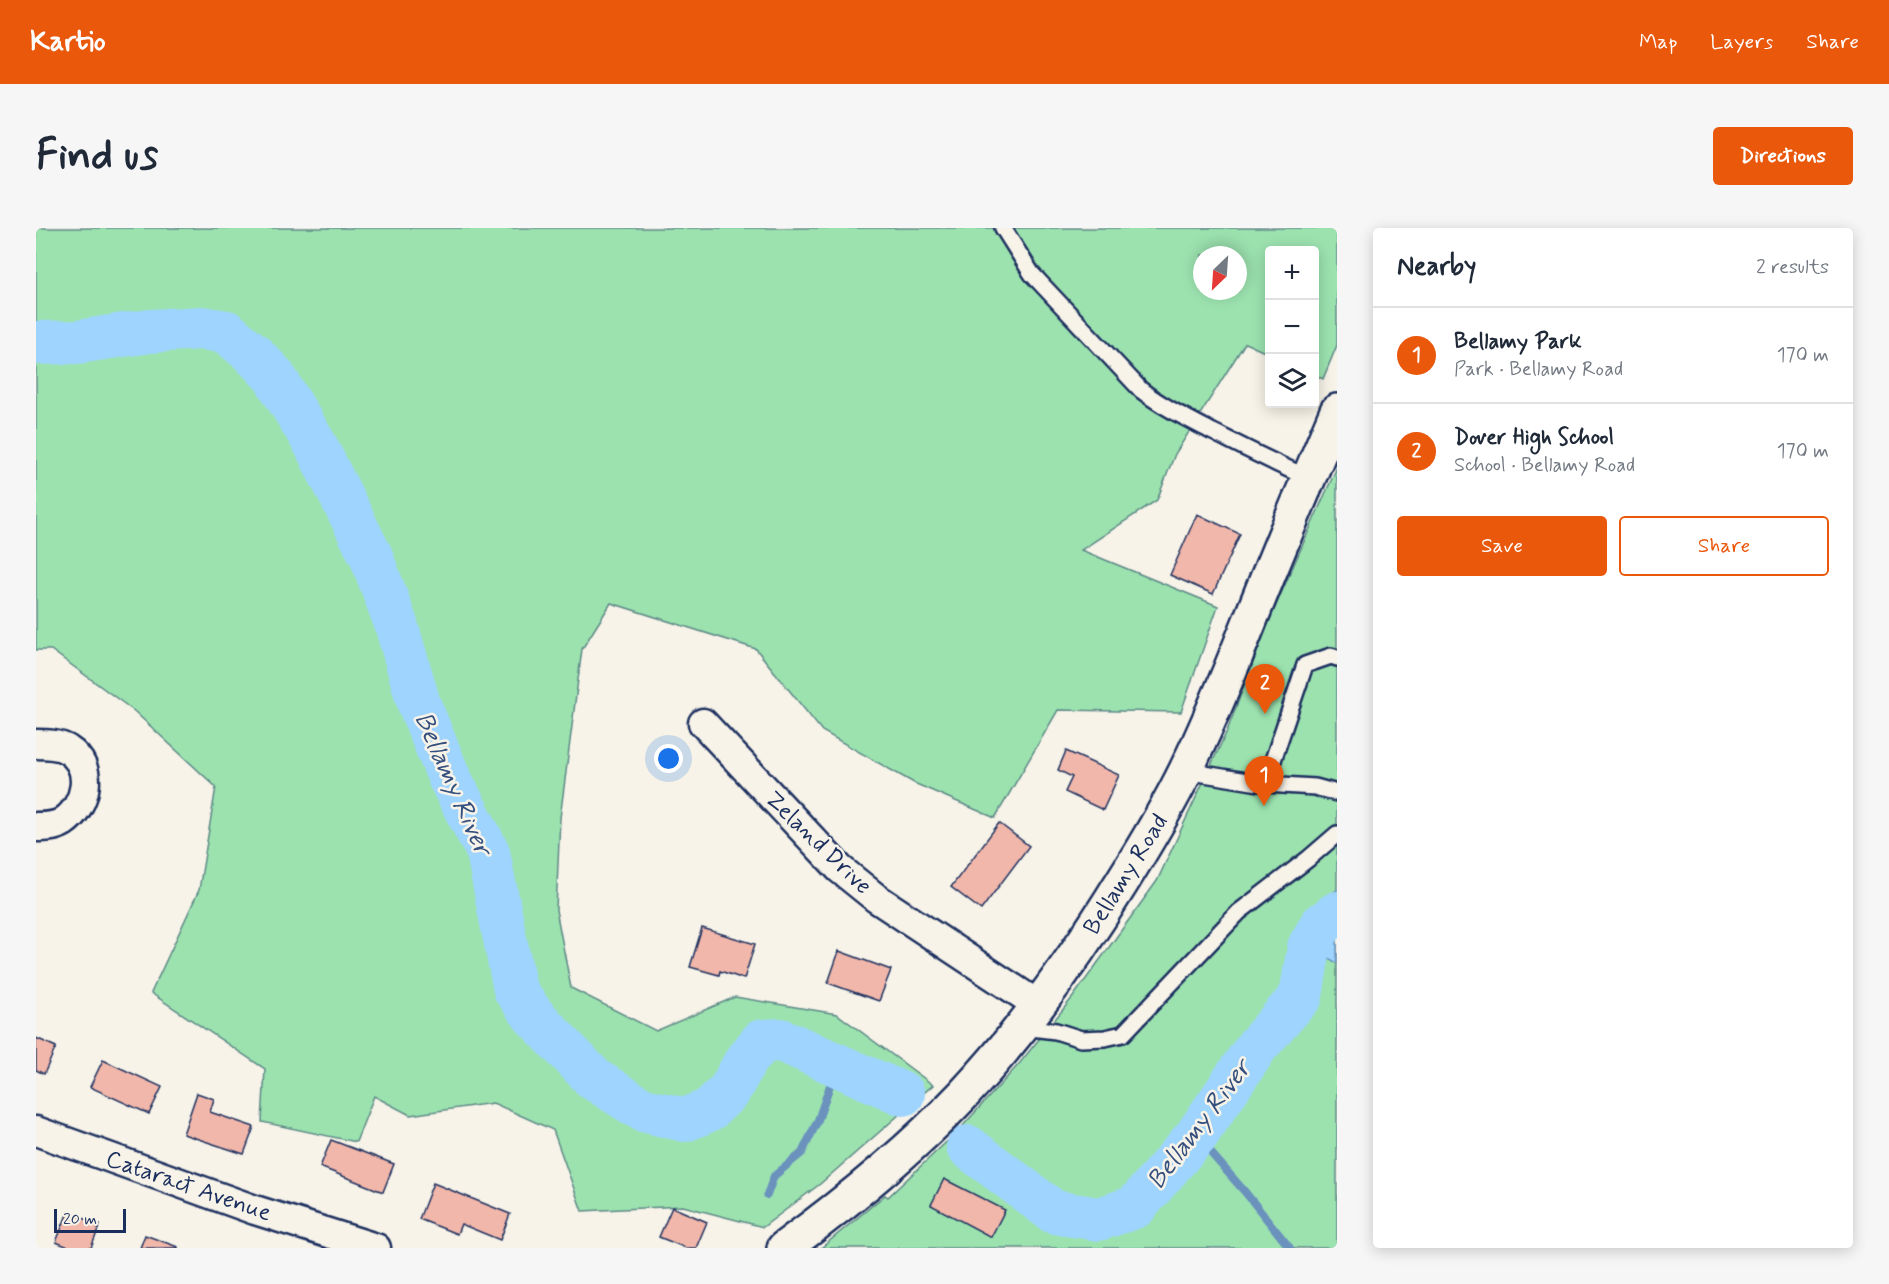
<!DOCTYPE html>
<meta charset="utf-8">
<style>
:root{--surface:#fff;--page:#f6f6f7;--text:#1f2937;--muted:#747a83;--line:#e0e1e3;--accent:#ea580c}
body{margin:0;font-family:Mynerve,sans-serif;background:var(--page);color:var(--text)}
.controls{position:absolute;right:18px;top:18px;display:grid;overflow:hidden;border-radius:6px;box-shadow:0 3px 15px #0003}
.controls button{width:54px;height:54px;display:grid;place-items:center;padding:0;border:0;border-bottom:2px solid var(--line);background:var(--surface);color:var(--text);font:30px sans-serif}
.compass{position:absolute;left:1157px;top:18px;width:54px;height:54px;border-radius:50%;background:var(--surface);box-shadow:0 3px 15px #0003;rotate:205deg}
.scale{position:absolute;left:18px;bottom:15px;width:72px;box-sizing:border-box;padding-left:6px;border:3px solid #1b2f5e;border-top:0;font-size:16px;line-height:21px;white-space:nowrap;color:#1b2f5e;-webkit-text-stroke:4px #f7f3e8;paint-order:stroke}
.you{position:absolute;left:633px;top:531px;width:21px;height:21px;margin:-15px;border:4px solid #fff;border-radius:50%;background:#1a73e8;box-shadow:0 0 0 9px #1a73e833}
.badge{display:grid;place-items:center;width:39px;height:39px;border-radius:50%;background:var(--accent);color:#fff;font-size:20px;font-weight:700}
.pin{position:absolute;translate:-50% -50px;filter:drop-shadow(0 2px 3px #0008)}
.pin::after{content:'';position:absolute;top:32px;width:21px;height:18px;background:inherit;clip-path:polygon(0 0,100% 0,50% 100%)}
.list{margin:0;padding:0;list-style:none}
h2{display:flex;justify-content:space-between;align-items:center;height:78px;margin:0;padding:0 24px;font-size:26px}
h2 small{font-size:20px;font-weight:400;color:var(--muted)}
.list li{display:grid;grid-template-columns:39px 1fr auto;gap:18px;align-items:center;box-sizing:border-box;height:96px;padding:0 24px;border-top:2px solid var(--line)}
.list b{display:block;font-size:22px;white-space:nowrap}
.list p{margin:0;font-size:20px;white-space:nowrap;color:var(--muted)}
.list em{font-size:20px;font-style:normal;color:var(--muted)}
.actions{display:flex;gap:12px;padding:18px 24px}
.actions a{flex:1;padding:14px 0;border:2px solid var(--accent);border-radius:6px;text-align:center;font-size:21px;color:var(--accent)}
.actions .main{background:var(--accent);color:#fff}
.icon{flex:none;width:33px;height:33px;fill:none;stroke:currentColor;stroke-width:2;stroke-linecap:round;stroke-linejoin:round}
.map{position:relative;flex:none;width:1301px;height:1020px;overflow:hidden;border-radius:6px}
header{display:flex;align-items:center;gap:36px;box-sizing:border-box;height:84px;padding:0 30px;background:var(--accent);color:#fff}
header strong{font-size:28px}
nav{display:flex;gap:33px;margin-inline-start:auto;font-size:21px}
.intro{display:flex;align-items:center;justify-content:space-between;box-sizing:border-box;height:144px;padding:0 36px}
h1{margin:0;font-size:42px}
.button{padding:15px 27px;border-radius:6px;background:var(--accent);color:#fff;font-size:21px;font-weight:700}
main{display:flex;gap:36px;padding:0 36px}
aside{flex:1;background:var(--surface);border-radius:6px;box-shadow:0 3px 15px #0003}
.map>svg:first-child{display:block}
</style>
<header>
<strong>Kartio</strong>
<nav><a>Map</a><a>Layers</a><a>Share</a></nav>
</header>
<div class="intro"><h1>Find us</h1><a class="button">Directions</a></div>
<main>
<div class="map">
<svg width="1301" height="1020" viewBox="0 0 1301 1020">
<rect width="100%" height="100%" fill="#f7f3e8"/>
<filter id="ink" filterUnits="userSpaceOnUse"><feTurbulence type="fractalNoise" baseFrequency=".0167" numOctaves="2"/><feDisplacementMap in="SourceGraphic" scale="12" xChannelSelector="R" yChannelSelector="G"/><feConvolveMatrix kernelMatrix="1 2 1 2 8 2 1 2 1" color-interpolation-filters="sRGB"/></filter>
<g filter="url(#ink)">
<path fill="#9ce2af" stroke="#5c8886" stroke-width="1.5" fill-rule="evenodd" d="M 0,0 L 1301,0 L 1301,117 L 1287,151 L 1279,147 L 1278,22 L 1234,22 L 1233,126 L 1209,115 L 1139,226 L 1121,272 L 1045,322 L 1182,378 L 1145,484 L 1022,482 L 959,590 L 878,555 L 786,503 L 720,421 L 575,375 L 546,421 L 524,590 L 520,682 L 535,760 L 620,803 L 699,769 L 801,786 L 897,857 L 784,956 L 727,999 L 647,978 L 546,983 L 517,902 L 457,875 L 374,887 L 338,868 L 320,914 L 226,894 L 229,841 L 115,765 L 163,662 L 180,559 L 98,483 L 15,422 L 0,422 ZM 1166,27 L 1202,27 L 1202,63 L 1166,63 Z
M 1301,239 L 1301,1020 L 785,1020 L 849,967 L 852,969 L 923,902 L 983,836 L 1037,769 L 1121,653 L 1191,503 L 1233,393 Z"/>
<path fill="#9ed4fd" stroke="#6a92bd" stroke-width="1.5" d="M 1301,662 L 1301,735 L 1273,719 L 1273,681 Z"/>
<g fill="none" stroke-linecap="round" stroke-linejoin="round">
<path stroke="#6a92bd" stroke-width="8" d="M 1160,908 L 1209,964 L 1254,1020
M 731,967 L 738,948 L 766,925 L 782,892 L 801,837"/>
<path stroke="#9ed4fd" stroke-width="44" d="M 0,115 L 41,114 L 114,103 L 166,100 L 191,104 L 218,127 L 238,148 L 279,216 L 335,328 L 360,396 L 383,476 L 413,549 L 452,624 L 479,762 L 497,787 L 558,851 L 607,882 L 649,892 L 673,882 L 693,863 L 710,832 L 726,813 L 745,812 L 867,866
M 932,919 L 1018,984 L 1063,991 L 1099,979 L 1160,908 L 1221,818 L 1265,768 L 1273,719 L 1285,697 L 1301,685"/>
</g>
<path fill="#f1b7aa" stroke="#1b2f5e" stroke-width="1.5" d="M 1161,286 L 1204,306 L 1177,366 L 1134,347 Z
M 1030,523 L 1083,547 L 1067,582 L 1029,564 L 1036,549 L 1022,542 Z
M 963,595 L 993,618 L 945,682 L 915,659 Z
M 666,700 L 719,716 L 708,751 L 684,743 L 683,747 L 654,739 Z
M 803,723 L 855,742 L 843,773 L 792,755 Z
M 0,810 L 20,819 L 8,846 L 0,842 Z
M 67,832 L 126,859 L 113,886 L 54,859 Z
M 161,865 L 178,871 L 174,884 L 218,899 L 208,926 L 147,906 Z
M 295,912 L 358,936 L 347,964 L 284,939 Z
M 908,951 L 969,982 L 955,1009 L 895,977 Z
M 397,955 L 474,986 L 464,1012 L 425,996 L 421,1006 L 383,991 Z
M 636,979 L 671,994 L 660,1020 L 650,1020 L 623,1009 Z
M 32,984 L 64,997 L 55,1020 L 35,1020 L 20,1014 Z
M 109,1007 L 142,1019 L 142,1020 L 104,1020 Z"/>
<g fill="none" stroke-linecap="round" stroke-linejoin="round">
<defs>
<path id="lane" d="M 967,0 L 996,46 L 1105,162 C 1127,179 1152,191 1177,204 C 1209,220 1240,236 1273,250
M 1150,543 L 1229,556 L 1279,559 L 1301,565
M 1229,556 L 1269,437 L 1295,428 L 1301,430
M 987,799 L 1020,803 L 1045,811 L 1069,810 L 1087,806 L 1203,684 L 1272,631 L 1301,606"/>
<path id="street" d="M 667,495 L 804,641 L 840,670 L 1002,777
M 0,516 C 10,516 23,516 32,522 C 59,539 51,578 27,594 C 19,599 9,599 0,599
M 0,903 L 219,982 L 340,1020"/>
<path id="secondary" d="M 748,1020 C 811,974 873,924 927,867 C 988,802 1040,729 1086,654 C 1109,617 1131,581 1150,542 C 1180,481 1204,417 1230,353 C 1253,296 1277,240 1301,183"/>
</defs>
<use href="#lane" stroke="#1b2f5e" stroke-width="20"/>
<use href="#street" stroke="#1b2f5e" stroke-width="33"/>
<use href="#secondary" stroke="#1b2f5e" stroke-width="38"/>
<use href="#lane" stroke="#f7f3e8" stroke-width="15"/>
<use href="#street" stroke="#f7f3e8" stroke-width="28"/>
<use href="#secondary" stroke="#f7f3e8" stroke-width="33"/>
</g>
</g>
<g text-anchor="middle" stroke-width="5" stroke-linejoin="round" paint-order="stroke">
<g font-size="24" fill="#1b2f5e" stroke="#f7f3e8">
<text transform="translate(783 614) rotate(44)" y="8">Zeland Drive</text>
<text transform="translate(1089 646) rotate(-58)" y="8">Bellamy Road</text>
<text transform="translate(153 957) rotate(19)" y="8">Cataract Avenue</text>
</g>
<g font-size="26" font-style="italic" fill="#35507e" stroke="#f7f3e8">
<text transform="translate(418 555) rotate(66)" y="9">Bellamy River</text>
<text transform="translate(1162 896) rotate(-53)" y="9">Bellamy River</text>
</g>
</g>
</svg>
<div class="controls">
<button>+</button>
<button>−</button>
<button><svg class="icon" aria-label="layers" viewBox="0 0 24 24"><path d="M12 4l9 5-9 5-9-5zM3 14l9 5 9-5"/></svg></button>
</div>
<svg class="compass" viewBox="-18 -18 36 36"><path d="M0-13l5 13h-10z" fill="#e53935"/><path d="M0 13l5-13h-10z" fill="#747a83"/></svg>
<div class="scale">20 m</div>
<div class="you"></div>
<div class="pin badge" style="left:1228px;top:578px">1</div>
<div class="pin badge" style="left:1229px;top:486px">2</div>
</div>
<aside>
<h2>Nearby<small>2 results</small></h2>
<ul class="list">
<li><span class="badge">1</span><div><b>Bellamy Park</b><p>Park · Bellamy Road</p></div><em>170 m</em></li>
<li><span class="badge">2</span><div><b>Dover High School</b><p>School · Bellamy Road</p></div><em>170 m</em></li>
</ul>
<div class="actions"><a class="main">Save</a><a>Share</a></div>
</aside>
</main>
